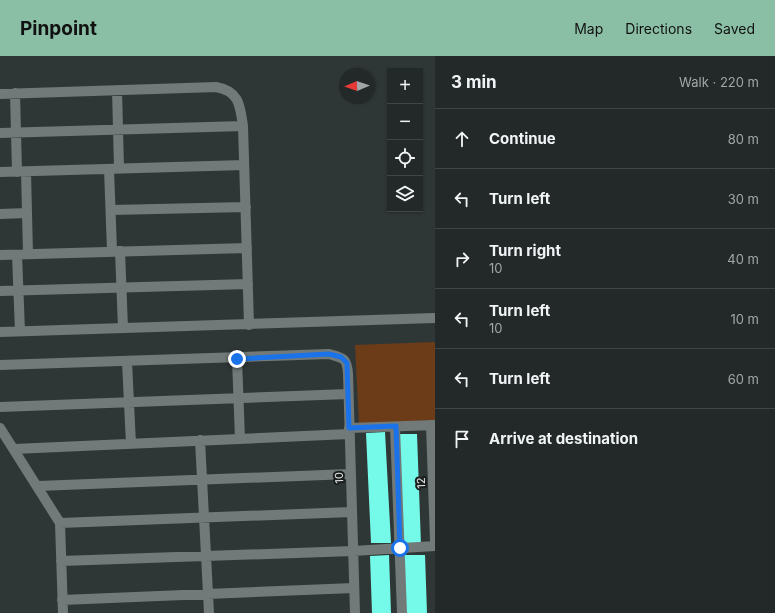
<!DOCTYPE html>
<meta charset="utf-8">
<style>
:root{--surface:#232928;--page:#2b3130;--text:#f1f3f6;--muted:#a3a6a8;--line:#404545;--accent:#8abfa5}
body{margin:0;font-family:Inter,sans-serif;background:var(--page);color:var(--text)}
.controls{position:absolute;right:12px;top:12px;display:grid;overflow:hidden;border-radius:0px;box-shadow:0 1px 3px #0004}
.controls button{width:36px;height:36px;display:grid;place-items:center;padding:0;border:0;border-bottom:1px solid var(--line);background:var(--surface);color:var(--text);font:20px sans-serif}
.compass{position:absolute;left:339px;top:12px;width:36px;height:36px;border-radius:50%;background:var(--surface);box-shadow:0 1px 3px #0004;rotate:268deg}
.stop{position:absolute;width:12px;height:12px;margin:-9px;border:3px solid #1a73e8;border-radius:50%;background:#fff}
.stop.end{background:#1a73e8;border-color:#fff;box-shadow:0 1px 4px #0008}
.list{margin:0;padding:0;list-style:none}
h2{display:flex;justify-content:space-between;align-items:center;height:52px;margin:0;padding:0 16px;font-size:17px}
h2 small{font-size:13px;font-weight:400;color:var(--muted)}
.list li{display:grid;grid-template-columns:26px 1fr auto;gap:12px;align-items:center;box-sizing:border-box;height:60px;padding:0 16px;border-top:1px solid var(--line)}
.list b{display:block;font-size:15px;white-space:nowrap}
.list p{margin:0;font-size:13px;white-space:nowrap;color:var(--muted)}
.list em{font-size:13px;font-style:normal;color:var(--muted)}
.icon{flex:none;width:22px;height:22px;fill:none;stroke:currentColor;stroke-width:2;stroke-linecap:round;stroke-linejoin:round}
.map{position:relative;flex:none;width:435px;height:557px;overflow:hidden}
header{display:flex;align-items:center;gap:24px;box-sizing:border-box;height:56px;padding:0 20px;background:var(--accent);color:#111}
header strong{font-size:19px}
nav{display:flex;gap:22px;margin-inline-start:auto;font-size:14px}
main{display:flex}
aside{flex:1;background:var(--surface)}
.map>svg:first-child{display:block}
</style>
<header>
<strong>Pinpoint</strong>
<nav><a>Map</a><a>Directions</a><a>Saved</a></nav>
</header>
<main>
<div class="map">
<svg width="435" height="557" viewBox="0 0 435 557">
<rect width="100%" height="100%" fill="#2f3736"/>
<path fill="#6c3c19" d="M 435,286 L 435,364 L 359,368 L 355,289 Z"/>
<path fill="#75fae9" d="M 385,376 L 391,487 L 371,487 L 366,377 Z
M 397,378 L 417,378 L 421,489 L 401,489 Z
M 389,499 L 391,557 L 372,557 L 370,500 Z
M 403,499 L 425,499 L 427,557 L 404,557 Z"/>
<g fill="none" stroke-linecap="round" stroke-linejoin="round">
<path stroke="#717a78" stroke-width="10" d="M 117,34 L 119,112
M 15,37 L 17,116
M 0,38 L 216,31 C 239,35 240,49 243,70 L 249,269
M 0,77 L 243,70
M 109,113 L 112,195
M 0,116 L 244,109
M 26,116 L 28,198
M 111,154 L 246,151
M 0,158 L 27,157
M 120,195 L 123,272
M 0,199 L 247,192
M 17,199 L 20,275
M 0,235 L 248,228
M 0,276 L 435,262
M 237,303 L 240,383
M 127,306 L 131,388
M 0,309 L 329,298 C 344,302 347,302 348,318 L 355,557
M 0,351 L 348,338
M 431,369 L 435,485
M 395,371 L 402,557
M 0,372 L 60,467 L 63,557
M 349,372 L 435,369
M 200,384 L 209,557
M 14,393 L 349,378
M 38,430 L 350,418
M 60,467 L 352,456
M 61,505 L 353,495 L 435,490
M 62,544 L 354,532"/>
</g>
<g fill="none" stroke-linecap="round" stroke-linejoin="round">
<path stroke="#1a73e8" stroke-width="5" d="M 237,303 L 329,298 L 341,301 L 347,307 L 349,372 L 396,370 L 400,492"/>
</g>
<g text-anchor="middle" stroke-width="4" stroke-linejoin="round" paint-order="stroke">
<g font-size="11" fill="#e6ebea" stroke="#1a1e1d">
<text transform="translate(339 422) rotate(-92)" y="4">10</text>
<text transform="translate(421 427) rotate(-92)" y="4">12</text>
</g>
</g>
</svg>
<div class="controls">
<button>+</button>
<button>−</button>
<button><svg class="icon" aria-label="locate" viewBox="0 0 24 24"><circle cx="12" cy="12" r="6"/><path d="M12 2v4M12 18v4M2 12h4M18 12h4"/></svg></button>
<button><svg class="icon" aria-label="layers" viewBox="0 0 24 24"><path d="M12 4l9 5-9 5-9-5zM3 14l9 5 9-5"/></svg></button>
</div>
<svg class="compass" viewBox="-18 -18 36 36"><path d="M0-13l5 13h-10z" fill="#e53935"/><path d="M0 13l5-13h-10z" fill="#a3a6a8"/></svg>
<div class="stop" style="left:400px;top:492px"></div>
<div class="stop end" style="left:237px;top:303px"></div>
</div>
<aside>
<h2>3 min<small>Walk · 220 m</small></h2>
<ul class="list">
<li><svg class="icon" aria-label="ahead" viewBox="0 0 24 24"><path d="M12 20V5M6 11l6-6 6 6"/></svg><div><b>Continue</b></div><em>80 m</em></li>
<li><svg class="icon" aria-label="left" viewBox="0 0 24 24"><path d="M17 20v-9H6M10 6l-5 5 5 5"/></svg><div><b>Turn left</b></div><em>30 m</em></li>
<li><svg class="icon" aria-label="right" viewBox="0 0 24 24"><path d="M7 20v-9h11M14 6l5 5-5 5"/></svg><div><b>Turn right</b><p>10</p></div><em>40 m</em></li>
<li><svg class="icon" aria-label="left" viewBox="0 0 24 24"><path d="M17 20v-9H6M10 6l-5 5 5 5"/></svg><div><b>Turn left</b><p>10</p></div><em>10 m</em></li>
<li><svg class="icon" aria-label="left" viewBox="0 0 24 24"><path d="M17 20v-9H6M10 6l-5 5 5 5"/></svg><div><b>Turn left</b></div><em>60 m</em></li>
<li><svg class="icon" aria-label="arrive" viewBox="0 0 24 24"><path d="M6 21V4h12l-3 4 3 4H6"/></svg><div><b>Arrive at destination</b></div></li>
</ul>
</aside>
</main>
